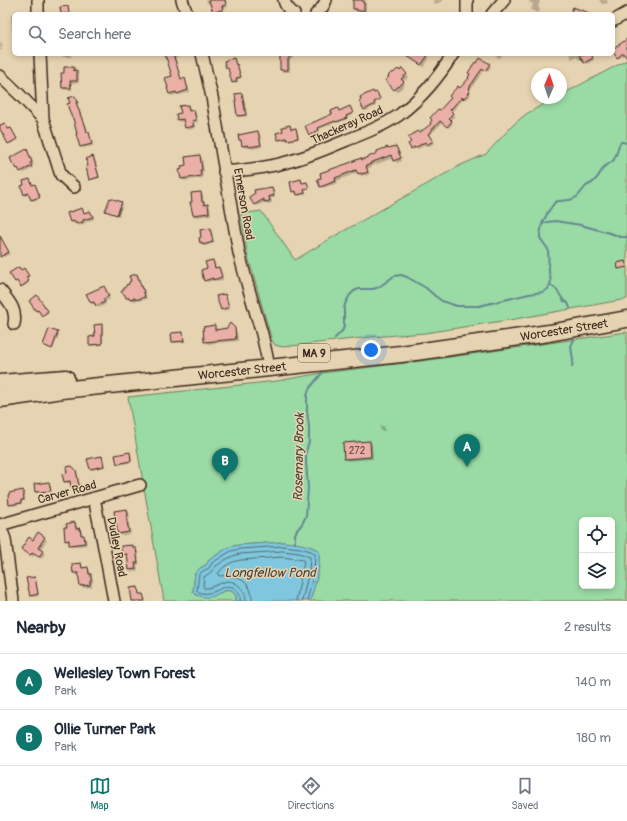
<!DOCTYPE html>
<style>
:root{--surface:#fff;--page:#f2f2f3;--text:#1f2937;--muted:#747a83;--line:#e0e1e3;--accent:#0f766e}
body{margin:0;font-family:Pangolin,sans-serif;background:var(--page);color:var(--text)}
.controls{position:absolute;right:12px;bottom:12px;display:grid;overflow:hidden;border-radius:6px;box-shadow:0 2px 6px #0003}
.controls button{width:36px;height:36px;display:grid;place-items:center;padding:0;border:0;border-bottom:1px solid var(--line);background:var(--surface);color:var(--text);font:20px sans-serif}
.compass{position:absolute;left:531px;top:68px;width:36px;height:36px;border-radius:50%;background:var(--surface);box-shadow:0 2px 6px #0003;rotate:2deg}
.you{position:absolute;left:371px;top:350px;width:14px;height:14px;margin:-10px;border:3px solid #fff;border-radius:50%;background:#1a73e8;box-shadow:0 0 0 6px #1a73e833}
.badge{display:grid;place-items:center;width:26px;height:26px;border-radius:50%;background:var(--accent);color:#fff;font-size:13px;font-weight:700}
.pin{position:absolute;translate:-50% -33px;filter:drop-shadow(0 1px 2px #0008)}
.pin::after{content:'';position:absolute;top:21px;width:14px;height:12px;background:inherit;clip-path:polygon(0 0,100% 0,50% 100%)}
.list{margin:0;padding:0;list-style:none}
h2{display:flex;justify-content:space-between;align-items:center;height:52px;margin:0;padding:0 16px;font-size:17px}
h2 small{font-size:13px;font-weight:400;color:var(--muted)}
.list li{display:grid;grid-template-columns:26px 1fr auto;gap:12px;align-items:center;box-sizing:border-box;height:56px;padding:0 16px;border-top:1px solid var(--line)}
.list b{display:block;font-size:15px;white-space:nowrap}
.list p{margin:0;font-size:13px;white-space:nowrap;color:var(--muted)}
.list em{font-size:13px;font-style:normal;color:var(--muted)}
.icon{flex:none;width:22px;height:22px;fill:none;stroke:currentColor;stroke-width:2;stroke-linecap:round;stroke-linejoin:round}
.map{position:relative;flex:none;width:627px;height:601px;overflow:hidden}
.search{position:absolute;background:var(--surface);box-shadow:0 2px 6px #0003;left:12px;right:12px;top:12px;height:44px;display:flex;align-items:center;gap:10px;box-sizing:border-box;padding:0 14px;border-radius:6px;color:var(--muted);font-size:15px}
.sheet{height:164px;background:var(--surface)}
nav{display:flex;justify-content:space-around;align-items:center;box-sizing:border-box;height:56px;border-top:1px solid var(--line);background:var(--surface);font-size:11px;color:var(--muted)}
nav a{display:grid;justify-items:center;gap:2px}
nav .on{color:var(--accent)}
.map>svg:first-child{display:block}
</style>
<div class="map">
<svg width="627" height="601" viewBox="0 0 627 601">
<rect width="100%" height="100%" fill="#e6d3b1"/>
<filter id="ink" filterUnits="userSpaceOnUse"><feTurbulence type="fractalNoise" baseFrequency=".025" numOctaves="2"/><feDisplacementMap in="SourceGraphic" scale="8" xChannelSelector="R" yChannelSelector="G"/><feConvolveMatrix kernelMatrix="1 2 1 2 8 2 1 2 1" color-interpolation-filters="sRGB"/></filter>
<g filter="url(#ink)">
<path fill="#9adaa4" stroke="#6a8261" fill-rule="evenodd" d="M 627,60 L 627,299 L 515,319 L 425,333 L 371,337 L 282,347 L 275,345 L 272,341 L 247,253 L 241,214 L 261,211 L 295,260 L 333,237 L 461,165 L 486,154 L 513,125 L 526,114 L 555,98 L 561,98 L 561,95 Z
M 627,332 L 627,601 L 310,601 L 318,573 L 317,550 L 312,547 L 283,542 L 239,545 L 229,547 L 209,560 L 206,565 L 200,568 L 195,573 L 193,592 C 200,592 213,594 219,593 C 221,593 223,591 225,591 C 232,589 237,594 236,601 L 164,601 L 128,397 L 277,381 L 322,373 L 429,360 ZM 582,520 L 612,520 L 612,586 L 582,586 Z"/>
<path fill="#7ec7de" stroke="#638891" d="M 283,542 C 295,543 309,544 319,551 C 321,568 315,585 310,601 L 236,601 C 237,597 236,595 233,592 C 225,586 217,597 209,597 C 205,598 200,596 196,595 L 193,592 L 195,573 L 200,568 L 206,565 L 209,560 L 229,547 L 239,545 Z"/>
<path fill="#0003" d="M 206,0 L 226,0 L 228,7 L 224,8 L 225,12 L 216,14 L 214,12 L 212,6 L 210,6 L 209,5 L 215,3 L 214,1 L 208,4 Z
M 354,0 L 366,0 L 366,13 L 361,13 L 359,11 L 356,11 L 354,9 Z
M 433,0 L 442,0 L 443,1 L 435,4 Z
M 530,0 L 540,0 L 538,7 L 540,9 L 539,13 L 533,11 L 531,10 L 533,4 L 529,2 Z
M 599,0 L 607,0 L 608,3 L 602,4 Z
M 164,11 L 166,14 L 156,14 Z
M 11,15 L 14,15 L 14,34 L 12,33 Z
M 0,41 L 3,46 L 0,47 L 2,50 L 0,51 Z
M 627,44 L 627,56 L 625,54 L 619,59 L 613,50 Z
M 62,54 L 71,54 L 71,57 L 63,57 Z
M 169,54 L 178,54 L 179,57 L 175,58 L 178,65 L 177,66 L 182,80 L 184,79 L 186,81 L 190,92 L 179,95 L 178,94 L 172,96 L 170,94 L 168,89 L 173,76 Z
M 281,54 L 296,54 L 290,61 L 290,72 L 283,72 L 281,69 Z
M 412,54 L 430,54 L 428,57 L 429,59 L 424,67 L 412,59 Z
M 494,54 L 503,54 L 500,58 L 498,58 Z
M 569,54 L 591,54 L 594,60 L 587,64 L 582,58 L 579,60 L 576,56 L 572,59 Z
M 234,59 L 235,60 L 236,65 L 238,67 L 241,78 L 237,80 L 238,82 L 234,83 L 232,82 L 229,69 L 227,68 Z
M 481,59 L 491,67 L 488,72 L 484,70 L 470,90 L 471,91 L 469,93 L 471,95 L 466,100 L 464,98 L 451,113 L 455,116 L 450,120 L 453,123 L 449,128 L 443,122 L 429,136 L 434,143 L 430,146 L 427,144 L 418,149 L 416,148 L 414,150 L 412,148 L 419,134 L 433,125 L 440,112 L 470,78 L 477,64 Z
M 74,68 L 79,74 L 79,83 L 72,83 L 72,90 L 65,90 L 63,88 Z
M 402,70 L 409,77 L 403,82 L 405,85 L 397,92 L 387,80 L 390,77 Z
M 242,94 L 243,95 L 247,116 L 239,117 L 238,116 Z
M 375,94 L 378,94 L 381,100 L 375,103 L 376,106 L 366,111 L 365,109 Z
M 75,97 L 77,99 L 79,104 L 77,104 L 85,125 L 87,127 L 88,133 L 90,135 L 93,146 L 83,148 L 81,146 Z
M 187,106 L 190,108 L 190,111 L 194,111 L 196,113 L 198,122 L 194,123 L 195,128 L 189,130 L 186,127 L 185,121 L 180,122 L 178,120 Z
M 350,107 L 354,114 L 347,117 L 347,119 L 338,123 L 337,122 L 319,129 L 320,132 L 311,136 L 310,134 L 334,115 L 338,109 L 340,112 Z
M 6,125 L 9,130 L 11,129 L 12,130 L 18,140 L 10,144 L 0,127 L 0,126 Z
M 290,126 L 292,130 L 295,129 L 297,131 L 299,139 L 289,141 L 287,139 L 280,141 L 279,139 L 284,132 Z
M 258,132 L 260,134 L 262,147 L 252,149 L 250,147 L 245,148 L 243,146 L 242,142 L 239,140 Z
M 396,147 L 398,149 L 402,161 L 397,163 L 393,158 L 372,166 L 372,167 L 367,169 L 370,174 L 365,176 L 364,175 L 361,176 L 358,172 L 337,181 L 338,183 L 323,188 L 321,186 L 362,161 Z
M 27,151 L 32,158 L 31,158 L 34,164 L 32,165 L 33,168 L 24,173 L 14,164 L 11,159 Z
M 199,156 L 202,158 L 204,172 L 202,172 L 203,178 L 184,181 L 182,178 L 187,166 Z
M 93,158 L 95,159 L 100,178 L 92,180 L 90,179 Z
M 300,181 L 302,184 L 307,183 L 308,184 L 309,189 L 305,190 L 306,194 L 299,196 L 298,192 L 295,193 L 293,192 L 291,183 Z
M 35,185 L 36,186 L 40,199 L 33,201 L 30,194 L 26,196 L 25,194 L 32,186 Z
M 272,188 L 274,190 L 275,198 L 271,198 L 272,203 L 268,204 L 265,202 L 257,206 L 255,204 Z
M 200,193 L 203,195 L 204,204 L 205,205 L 207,205 L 210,207 L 211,215 L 196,217 L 194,215 Z
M 121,203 L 123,204 L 119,216 L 108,212 L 107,211 Z
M 82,209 L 85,214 L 90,212 L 93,214 L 94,219 L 84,223 L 85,224 L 79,226 L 77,223 L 74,224 L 71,222 L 69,214 Z
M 210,229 L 212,231 L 214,243 L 205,246 L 201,242 L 200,238 Z
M 0,241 L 3,241 L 10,254 L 4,257 L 0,252 Z
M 213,261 L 215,263 L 216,269 L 219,268 L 221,270 L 223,280 L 217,281 L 215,280 L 207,282 L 205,280 L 208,269 Z
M 21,271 L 25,271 L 29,277 L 27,279 L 29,283 L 23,287 L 18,282 L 17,282 L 16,281 Z
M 137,275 L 139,277 L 143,290 L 145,292 L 147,299 L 138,301 L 137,300 L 133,301 L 131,300 L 129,300 L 127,298 Z
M 103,287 L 106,289 L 110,299 L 105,302 L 106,304 L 99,308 L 96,304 L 94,305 L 92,303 Z
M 225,295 L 226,296 L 230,309 L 223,311 L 222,309 Z
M 38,298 L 49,312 L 44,316 L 40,311 L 38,312 L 37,311 L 30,301 Z
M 230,324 L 237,332 L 238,341 L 208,344 L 205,341 L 214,326 L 217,329 L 217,330 L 227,329 Z
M 101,325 L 103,327 L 103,345 L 91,346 L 90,345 L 96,337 Z
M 57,333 L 59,335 L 53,349 L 44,345 Z
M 183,333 L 184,335 L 185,342 L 174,343 L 173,341 Z
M 380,426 L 384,426 L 385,431 L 381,431 Z
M 370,442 L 372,444 L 373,459 L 348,461 L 345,459 Z
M 129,453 L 131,454 L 132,462 L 119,465 L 118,463 Z
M 102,457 L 103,459 L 105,467 L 92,470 L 91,469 Z
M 75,469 L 77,471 L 80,487 L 73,488 L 72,487 L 71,483 L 66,483 L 65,482 L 63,475 Z
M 49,483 L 50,484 L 51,492 L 38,493 L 36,492 L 35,484 Z
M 23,492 L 24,493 L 25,501 L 22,501 L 22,504 L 12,506 L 10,504 Z
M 126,510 L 129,512 L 130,518 L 128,519 L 131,534 L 122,536 L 119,533 Z
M 75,523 L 77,526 L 78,530 L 80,530 L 82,532 L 82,536 L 86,538 L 87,545 L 73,547 L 70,544 L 70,543 L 69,543 L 66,540 Z
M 38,534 L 47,540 L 40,550 L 45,554 L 41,559 L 35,554 L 33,557 L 24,551 L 33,542 Z
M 133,546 L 138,552 L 139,565 L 137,565 L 138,571 L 132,572 L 130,570 L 128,556 L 126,557 L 123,554 Z
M 81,564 L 83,567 L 84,569 L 88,568 L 90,571 L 91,576 L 93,578 L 93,583 L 92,583 L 92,587 L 83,588 L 81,586 L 80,575 L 76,575 L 74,573 Z
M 35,578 L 36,579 L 39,596 L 32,597 L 31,595 Z"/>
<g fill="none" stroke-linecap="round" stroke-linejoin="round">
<path stroke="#56696b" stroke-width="1" d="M 240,601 C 241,596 239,593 236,589 C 226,581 218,593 208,593 C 205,594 201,593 198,592 L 197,590 L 199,574 L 203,571 L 209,568 L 212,563 L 231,551 L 240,549 L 283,546 L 300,548 L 311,551 L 315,554 L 314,572 L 307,601
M 246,601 C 246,596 244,590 240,587 C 226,573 218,589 204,588 L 203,586 L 204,577 L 211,572 L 216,566 L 225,560 L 233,556 L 240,554 L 283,551 L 299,553 L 310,557 L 309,571 L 302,601
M 252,601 C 253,581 236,574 219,576 L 218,574 C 222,566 233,561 241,560 L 283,557 L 303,560 L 304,562 L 296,601"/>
<path stroke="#638891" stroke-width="2" d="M 542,224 L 548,222 L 555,221 L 581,225 L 599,230 L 613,234 L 620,237 L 627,237
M 550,285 L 556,289 L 564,301 L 568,303 L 570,308
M 335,338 L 343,330 L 344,325 L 344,310 L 345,304 L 350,295 L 354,291 L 359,289 L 373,289 L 379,287 L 394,276 L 401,275 L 407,277 L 426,288 L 435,296 L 442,301 L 457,306 L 479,306 L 529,294 L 543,292 L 548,289 L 550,285 L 551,281 L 549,272 L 548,249 L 540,238 L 540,235 L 542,224 L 548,212 L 555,202 L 559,201 L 569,200 L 573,199 L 578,196 L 586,186 L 592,183 L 597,178 L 604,167 L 613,161 L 616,155 L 619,145 L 621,142 L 623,142 L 627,143
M 572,366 L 573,360 L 571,346 L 574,339
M 295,543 L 295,534 L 297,530 L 302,524 L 306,516 L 308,488 L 306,462 L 306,451 L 309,442 L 309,427 L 307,411 L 307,396 L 309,389 L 322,373"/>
</g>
<path fill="#eab0a7" stroke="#3b2a1e" d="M 209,0 L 225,0 L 226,5 L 222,6 L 223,9 L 213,13 Z
M 353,0 L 363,0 L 363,3 L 364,3 L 364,11 L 357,11 L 357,9 L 353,9 Z
M 68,6 L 69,14 L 61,14 L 60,7 Z
M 573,7 L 589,13 L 589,14 L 575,14 L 571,12 Z
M 627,39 L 627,58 L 623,53 L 617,58 L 613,52 L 613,49 Z
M 165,54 L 173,54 L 181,79 L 185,78 L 188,90 L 177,94 L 176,92 L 169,94 L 167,88 L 168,88 L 165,78 L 172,76 Z
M 280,54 L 292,54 L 288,59 L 288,70 L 280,70 Z
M 404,54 L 429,54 L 421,65 Z
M 579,54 L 591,54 L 593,58 L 584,63 Z
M 234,58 L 236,65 L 237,64 L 241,77 L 236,78 L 237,81 L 232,83 L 228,68 L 226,68 L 224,61 Z
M 480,58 L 490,64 L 485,71 L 482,69 L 469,88 L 470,89 L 468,91 L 470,92 L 463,99 L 462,97 L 450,110 L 453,113 L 449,118 L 452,121 L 447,127 L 440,121 L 428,134 L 433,141 L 427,145 L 425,142 L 415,148 L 414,147 L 411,149 L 408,144 L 411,142 L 408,138 L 417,131 L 419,133 L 431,124 L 430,123 L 432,120 L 430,118 L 438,109 L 440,110 L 449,100 L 451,98 L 449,96 L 458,86 L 460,88 L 469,78 L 468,78 L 470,74 L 468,73 L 475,62 L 477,63 Z
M 64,67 L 74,67 L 74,71 L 77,70 L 77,81 L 70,81 L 71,88 L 62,88 L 61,73 L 64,73 Z
M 402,68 L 407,74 L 401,79 L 404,82 L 394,90 L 385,80 L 389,77 L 388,76 L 392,72 L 393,73 L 398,69 L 400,71 Z
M 373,91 L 374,93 L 377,92 L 380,99 L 374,102 L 375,104 L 364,110 L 359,101 L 361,100 L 360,97 Z
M 242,93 L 246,115 L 237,116 L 235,101 L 236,101 L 235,94 Z
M 75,96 L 78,102 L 76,102 L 84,125 L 85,124 L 87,132 L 89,132 L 92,144 L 80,147 L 76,134 L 77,134 L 73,118 L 72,118 L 67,104 L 70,103 L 68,98 Z
M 188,105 L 189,111 L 194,110 L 196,120 L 192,121 L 194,126 L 185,128 L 183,119 L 177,120 L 176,114 L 181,113 L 179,106 Z
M 350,106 L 353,113 L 346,116 L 347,118 L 336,122 L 335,121 L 318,128 L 319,130 L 309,135 L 305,126 L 332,114 L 331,111 L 338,108 L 339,111 Z
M 5,123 L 8,129 L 11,128 L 17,139 L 8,144 L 0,129 L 0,125 Z
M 290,125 L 291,129 L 296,128 L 298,138 L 287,140 L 286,138 L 278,140 L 276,133 L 283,131 L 282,127 Z
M 258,131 L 261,145 L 249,147 L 248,145 L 242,146 L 241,140 L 239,140 L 238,135 Z
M 396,146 L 401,158 L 393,161 L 391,155 L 370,163 L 371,164 L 366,166 L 368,172 L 362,174 L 361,173 L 358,174 L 356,170 L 335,178 L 336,181 L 320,187 L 317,179 L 321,178 L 320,173 L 349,163 L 361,158 L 362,160 L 377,153 L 377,151 L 388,147 L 389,148 Z
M 27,149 L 32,162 L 30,163 L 32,166 L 20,172 L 18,168 L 17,169 L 14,164 L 13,165 L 10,158 Z
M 200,155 L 202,170 L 200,170 L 201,176 L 181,179 L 179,170 L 182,169 L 181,166 L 186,165 L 185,157 Z
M 93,156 L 99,177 L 89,180 L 86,167 L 88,166 L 86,159 Z
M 30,179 L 32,185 L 35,184 L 40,197 L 31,200 L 28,193 L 24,195 L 21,186 L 24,185 L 23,181 Z
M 301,179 L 302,183 L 307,182 L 309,188 L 304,189 L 305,193 L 297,195 L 296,191 L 292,192 L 290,182 Z
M 272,187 L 274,196 L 269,196 L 270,201 L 264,202 L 264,199 L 254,205 L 249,197 L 255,193 L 254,190 Z
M 201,192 L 202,202 L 204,202 L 204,205 L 208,204 L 209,213 L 193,215 L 190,202 L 192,202 L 191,193 Z
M 110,198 L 122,202 L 117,215 L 105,211 Z
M 82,208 L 84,213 L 90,211 L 93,217 L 83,220 L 83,222 L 76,224 L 75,221 L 70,222 L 67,213 Z
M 210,228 L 213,242 L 203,245 L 202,242 L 200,243 L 199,238 L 201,237 L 200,230 Z
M 0,236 L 9,252 L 0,257 Z
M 213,260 L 215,268 L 219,267 L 222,277 L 213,280 L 213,278 L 204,281 L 201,270 L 207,268 L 205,262 Z
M 625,261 L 627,267 L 618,269 L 617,263 Z
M 19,267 L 21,270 L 24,268 L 29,276 L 26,277 L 29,281 L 21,287 L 17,281 L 15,282 L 9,273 Z
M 137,274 L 142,289 L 143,289 L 145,297 L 135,300 L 135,298 L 129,299 L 129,298 L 126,298 L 125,295 L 121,292 L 126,286 L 126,285 L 129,284 L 129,282 L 131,281 L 129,276 Z
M 104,286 L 109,296 L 103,299 L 105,302 L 96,306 L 94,302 L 91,303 L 86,294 Z
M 225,294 L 229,307 L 221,310 L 216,296 Z
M 37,295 L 48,311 L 42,316 L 38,310 L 36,311 L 29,301 Z
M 230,323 L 235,328 L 236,339 L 204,342 L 203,327 L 215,325 L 215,330 L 227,328 Z
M 102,324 L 102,344 L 89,345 L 89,337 L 95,336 L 94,325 Z
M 49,329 L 58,332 L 52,349 L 43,345 Z
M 183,332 L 184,341 L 172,342 L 171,333 Z
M 370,441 L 371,457 L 344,459 L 343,443 Z
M 130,452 L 131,461 L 117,464 L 115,455 Z
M 102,456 L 104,466 L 90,469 L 87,459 Z
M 72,466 L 76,470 L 79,486 L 71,487 L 70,481 L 64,482 L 62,474 L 67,473 L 66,467 Z
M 49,482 L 51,491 L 35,492 L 34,484 Z
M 23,490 L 24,500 L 21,500 L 21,503 L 9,505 L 8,495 L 9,495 L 9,493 Z
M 127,509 L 128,516 L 126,516 L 129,532 L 118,534 L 114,511 Z
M 75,522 L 76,529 L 80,528 L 81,535 L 84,535 L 85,543 L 69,545 L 69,540 L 65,541 L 64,527 L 67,527 L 66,524 Z
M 38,532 L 45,537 L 38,548 L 43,551 L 39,557 L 32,553 L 30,555 L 21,549 L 29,537 L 33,540 Z
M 133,545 L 133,548 L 136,548 L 138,563 L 135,563 L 136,569 L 129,570 L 127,554 L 122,555 L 121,546 Z
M 81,563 L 82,568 L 88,567 L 89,574 L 91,574 L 91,581 L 90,581 L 90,585 L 80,586 L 78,573 L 73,573 L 72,564 Z
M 35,577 L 38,594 L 30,596 L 26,578 Z
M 138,587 L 139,594 L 143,594 L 145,601 L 132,601 L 130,588 Z"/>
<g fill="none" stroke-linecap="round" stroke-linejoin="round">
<defs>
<path id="minor" d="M 38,0 L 38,14
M 182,0 L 187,14
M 284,0 C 285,6 289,10 294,14
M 467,0 L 467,14
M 316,14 C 321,10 324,6 326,0
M 492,14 L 504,0
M 613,21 L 627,13
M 40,54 L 43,119
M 202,54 L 212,97 L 239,253 L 247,283 L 262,334 L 267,357
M 0,76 L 19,94 L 43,119 L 61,175 L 74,187
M 224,172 C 246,170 267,168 287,162 C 308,157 328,148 347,140 C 365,133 383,126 399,115 C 420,99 439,77 453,54
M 0,290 C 9,302 17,309 14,324
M 94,498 L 103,542 L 114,601
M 0,525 L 41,513 L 77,503 L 140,485
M 0,526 L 5,539 L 13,601"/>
<path id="highway" d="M 0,383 L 66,378
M 0,399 L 62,390 L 401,354 L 549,333 L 627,319"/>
</defs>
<use href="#minor" stroke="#3b2a1e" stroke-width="14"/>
<use href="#highway" stroke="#3b2a1e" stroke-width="19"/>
<use href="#minor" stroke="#e6d3b1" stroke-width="11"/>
<use href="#highway" stroke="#e6d3b1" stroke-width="16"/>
</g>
</g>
<g text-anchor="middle" stroke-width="3" stroke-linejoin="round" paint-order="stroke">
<g font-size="10" fill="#674c40">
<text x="357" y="454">272</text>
</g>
<rect fill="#e6d3b1" stroke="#6e5d4a" stroke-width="1" x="298" y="344" width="32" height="18" rx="3"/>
<g font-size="11" font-weight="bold" fill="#3b2a1e">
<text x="314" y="357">MA 9</text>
</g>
<g font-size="12" fill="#3b2a1e" stroke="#e6d3b1">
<text transform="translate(347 125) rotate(-24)" y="4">Thackeray Road</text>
<text transform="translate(244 204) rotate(80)" y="4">Emerson Road</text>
<text transform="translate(564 330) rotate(-9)" y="4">Worcester Street</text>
<text transform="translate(242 371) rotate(-6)" y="4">Worcester Street</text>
<text transform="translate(67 492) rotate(-15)" y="4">Carver Road</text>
<text transform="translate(117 547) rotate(79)" y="4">Dudley Road</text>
</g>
<g font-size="13" font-style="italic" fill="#45423b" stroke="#e6d3b1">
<text transform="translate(298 457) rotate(-89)" y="5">Rosemary Brook</text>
<text x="270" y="577">Longfellow Pond</text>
</g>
</g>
</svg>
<div class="controls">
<button><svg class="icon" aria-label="locate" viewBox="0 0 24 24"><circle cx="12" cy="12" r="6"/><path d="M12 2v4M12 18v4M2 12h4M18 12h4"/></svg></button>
<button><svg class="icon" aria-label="layers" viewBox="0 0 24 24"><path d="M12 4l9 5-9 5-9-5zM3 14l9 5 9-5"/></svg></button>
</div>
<svg class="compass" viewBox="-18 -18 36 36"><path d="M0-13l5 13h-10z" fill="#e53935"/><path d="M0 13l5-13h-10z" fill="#747a83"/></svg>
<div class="you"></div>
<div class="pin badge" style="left:467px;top:467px">A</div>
<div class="pin badge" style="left:225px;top:481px">B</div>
<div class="search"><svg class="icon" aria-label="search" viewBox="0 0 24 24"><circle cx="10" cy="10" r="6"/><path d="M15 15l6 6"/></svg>Search here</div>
</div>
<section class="sheet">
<h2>Nearby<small>2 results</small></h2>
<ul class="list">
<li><span class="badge">A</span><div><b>Wellesley Town Forest</b><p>Park</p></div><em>140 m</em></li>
<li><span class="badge">B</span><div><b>Ollie Turner Park</b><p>Park</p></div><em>180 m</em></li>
</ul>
</section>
<nav>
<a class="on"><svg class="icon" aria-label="map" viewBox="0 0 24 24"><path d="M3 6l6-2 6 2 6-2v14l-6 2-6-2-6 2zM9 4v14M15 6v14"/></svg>Map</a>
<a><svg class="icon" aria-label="directions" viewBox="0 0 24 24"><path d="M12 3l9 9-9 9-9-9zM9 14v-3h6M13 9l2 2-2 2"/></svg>Directions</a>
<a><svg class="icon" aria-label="saved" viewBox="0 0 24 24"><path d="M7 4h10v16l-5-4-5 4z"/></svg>Saved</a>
</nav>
